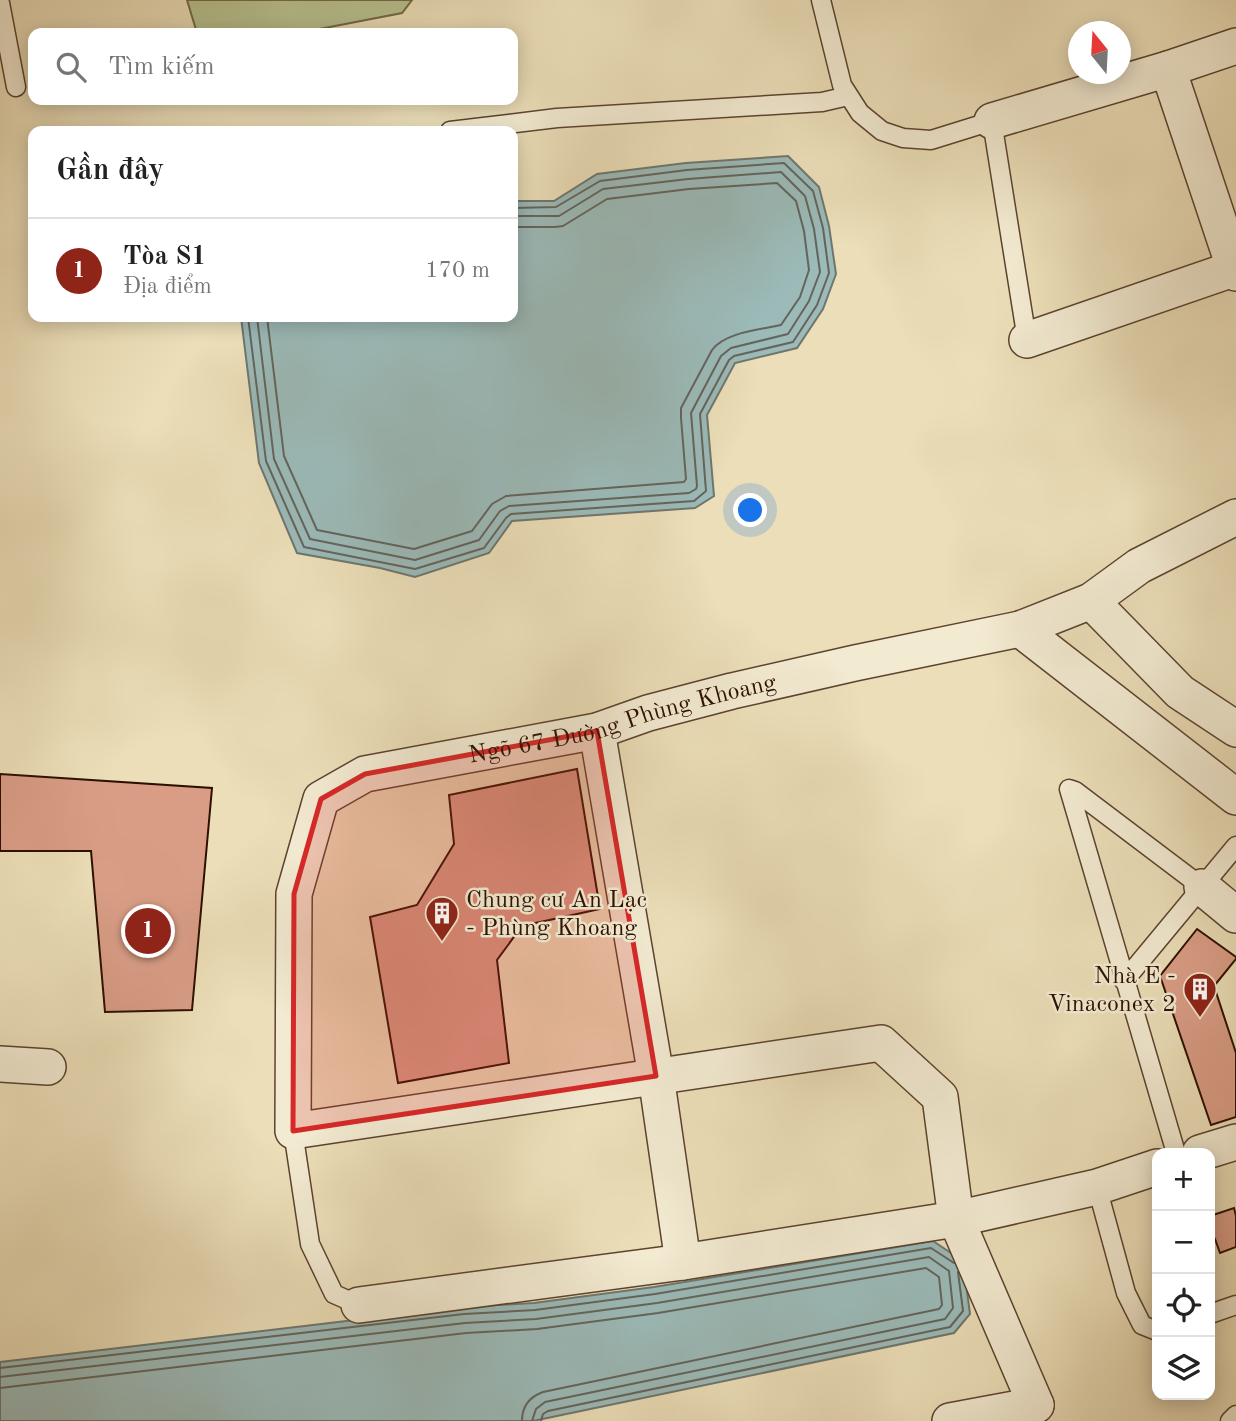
<!DOCTYPE html>
<html lang="vi">
<meta charset="utf-8">
<style>
:root{--surface:#fff;--page:#f2f2f2;--text:#222;--muted:#767676;--line:#e0e0e0;--accent:#8f2418}
body{margin:0;font-family:"Old Standard TT",serif;background:var(--page);color:var(--text)}
.controls{position:absolute;right:21px;bottom:21px;display:grid;overflow:hidden;border-radius:14px;box-shadow:0 4px 18px #0003}
.controls button{width:63px;height:63px;display:grid;place-items:center;padding:0;border:0;border-bottom:2px solid var(--line);background:var(--surface);color:var(--text);font:35px sans-serif}
.compass{position:absolute;left:1068px;top:21px;width:63px;height:63px;border-radius:50%;background:var(--surface);box-shadow:0 4px 18px #0003;rotate:342deg}
.you{position:absolute;left:751px;top:511px;width:24px;height:24px;margin:-18px;border:5px solid #fff;border-radius:50%;background:#1a73e8;box-shadow:0 0 0 10px #1a73e833}
.badge{display:grid;place-items:center;width:46px;height:46px;border-radius:50%;background:var(--accent);color:#fff;font-size:23px;font-weight:700}
.pin{position:absolute;translate:-50% -50%;border:4px solid #fff;box-shadow:0 2px 7px #0006}
.list{margin:0;padding:0;list-style:none}
h2{display:flex;justify-content:space-between;align-items:center;height:91px;margin:0;padding:0 28px;font-size:30px}
h2 small{font-size:23px;font-weight:400;color:var(--muted)}
.list li{display:grid;grid-template-columns:46px 1fr auto;gap:21px;align-items:center;box-sizing:border-box;height:105px;padding:0 28px;border-top:2px solid var(--line)}
.list b{display:block;font-size:26px;white-space:nowrap}
.list p{margin:0;font-size:23px;white-space:nowrap;color:var(--muted)}
.list em{font-size:23px;font-style:normal;color:var(--muted)}
.icon{flex:none;width:38px;height:38px;fill:none;stroke:currentColor;stroke-width:2;stroke-linecap:round;stroke-linejoin:round}
.map{position:relative;flex:none;width:1236px;height:1421px;overflow:hidden}
.search{position:absolute;background:var(--surface);box-shadow:0 4px 18px #0003;left:28px;top:28px;width:490px;height:77px;display:flex;align-items:center;gap:18px;box-sizing:border-box;padding:0 24px;border-radius:14px;color:var(--muted);font-size:26px}
.panel{position:absolute;background:var(--surface);box-shadow:0 4px 18px #0003;left:28px;top:126px;width:490px;height:196px;border-radius:14px}
.map>svg:first-child{display:block}
</style>
<div class="map">
<svg width="1236" height="1421" viewBox="0 0 1236 1421">
<rect width="100%" height="100%" fill="#ebdeb8"/>
<filter id="stains"><feTurbulence type="fractalNoise" baseFrequency=".00286" numOctaves="4"/><feColorMatrix values="0 0 0 0 .2 0 0 0 0 .09 0 0 0 0 .02 0 0 0 .5 -.17"/></filter>
<radialGradient id="worn" r=".72"><stop offset=".6" stop-color="#630" stop-opacity="0"/><stop offset="1" stop-color="#630" stop-opacity=".3"/></radialGradient>
<path fill="#b7c18f" stroke="#726848" stroke-width="2" d="M 187,0 L 412,0 L 402,13 L 299,33 L 197,33 Z"/>
<path fill="#9bbab8" stroke="#6f766e" stroke-width="2" d="M 788,156 L 819,187 L 829,226 L 836,274 L 823,309 L 797,348 L 735,363 L 707,415 L 714,496 L 695,508 L 512,521 L 489,553 L 415,577 L 380,568 L 297,553 L 259,463 L 241,317 L 513,317 L 513,201 L 554,201 L 597,174 L 686,163 Z
M 933,1241 L 963,1261 L 970,1314 L 954,1333 L 533,1421 L 0,1421 L 0,1362 L 464,1307 L 534,1303 L 654,1287 Z"/>
<g fill="none" stroke-linecap="round" stroke-linejoin="round">
<path stroke="#64645c" stroke-width="2" d="M 248,317 L 266,461 L 304,547 L 415,569 L 484,548 L 506,518 L 511,514 L 694,501 L 706,491 L 700,414 L 729,360 L 734,356 L 793,342 L 817,305 L 829,273 L 823,228 L 813,191 L 784,163 L 687,170 L 600,181 L 556,207 L 513,208
M 257,317 L 274,459 L 310,539 L 415,560 L 479,540 L 500,511 L 509,506 L 689,493 L 696,489 L 697,486 L 691,413 L 721,356 L 731,348 L 788,334 L 809,301 L 820,272 L 814,229 L 805,196 L 781,172 L 688,179 L 603,189 L 559,216 L 513,216
M 267,317 L 284,456 L 317,530 L 414,549 L 472,531 L 492,504 L 506,496 L 684,482 L 686,479 L 681,418 L 681,408 L 712,350 C 725,332 760,330 781,325 L 800,297 L 809,270 L 804,231 L 796,201 L 777,183 L 689,189 L 607,199 L 563,226 L 555,227 L 513,227
M 0,1368 L 464,1314 L 535,1310 L 655,1294 L 931,1248 L 954,1263
M 0,1377 L 465,1323 L 536,1319 L 657,1303 L 929,1257 L 949,1271 L 953,1308 L 945,1319 L 545,1402 L 536,1409 L 532,1421
M 0,1388 L 466,1333 L 537,1329 L 658,1313 L 926,1268 L 939,1277 L 942,1305 L 939,1309 L 543,1392 C 529,1397 522,1407 522,1421
M 541,1421 L 543,1414 L 548,1411 L 950,1327 L 963,1311 L 958,1272"/>
</g>
<path fill="#d99d86" stroke="#2d0f00" stroke-width="2" d="M 577,769 L 600,909 L 522,926 L 497,960 L 509,1063 L 398,1083 L 370,917 L 417,905 L 454,844 L 449,795 Z
M 0,774 L 212,788 L 192,1010 L 105,1012 L 91,851 L 0,851 Z
M 1197,929 L 1236,957 L 1236,959 L 1214,986 L 1236,1053 L 1236,1117 L 1211,1125 L 1160,976 Z
M 1234,1208 L 1236,1216 L 1236,1247 L 1220,1253 L 1215,1239 L 1210,1241 L 1210,1216 Z"/>
<g fill="none" stroke-linecap="round" stroke-linejoin="round">
<defs>
<path id="lane" d="M 821,0 L 842,85 L 860,113 L 882,131 L 903,138 L 931,140 L 992,121 L 1027,340
M 0,3 L 16,87
M 450,131 L 557,118 L 822,102 L 848,96
M 1124,981 L 1236,846
M 293,1131 L 310,1244 L 334,1294 L 359,1305
M 1176,1153 L 1069,789 L 1075,791 L 1202,887
M 1097,1187 L 1126,1293 L 1142,1325 L 1157,1331
M 1210,1314 L 1236,1305
M 1230,1421 L 1236,1415"/>
<g id="street">
<path d="M 1168,69 L 1236,273"/>
<path d="M 992,121 L 1168,69 L 1236,46"/>
<path d="M 1027,340 L 1236,268"/>
<path d="M 1091,601 L 1180,692 L 1236,729"/>
<path d="M 1020,629 L 1236,797"/>
<path d="M 597,731 L 656,1076 L 683,1262"/>
<path d="M 1202,887 L 1236,915"/>
<path d="M 0,1064 L 48,1067"/>
<path d="M 1200,1153 L 1236,1142"/>
<path d="M 359,1305 L 683,1262 L 956,1219 L 1097,1187 L 1157,1167"/>
<path id="s1" d="M 1036,1405 L 956,1219 L 940,1097 L 881,1043 L 293,1131 L 294,894 L 321,799 L 365,774 L 597,731 L 648,713 L 732,691 L 855,663 L 1020,629 L 1091,601 L 1139,566 L 1236,517"/>
<path d="M 950,1421 L 1036,1405"/>
</g>
</defs>
<use href="#lane" stroke="#5c432e" stroke-width="21"/>
<use href="#street" stroke="#5c432e" stroke-width="38"/>
<use href="#lane" stroke="#f2ead1" stroke-width="18"/>
<use href="#street" stroke="#f2ead1" stroke-width="35"/>
</g>
<path fill="#d62828" fill-opacity="0.2" stroke="#d62828" stroke-width="5" stroke-linejoin="round" d="M 597,731 L 656,1076 L 293,1131 L 294,894 L 321,799 L 365,774 Z"/>
<defs>
<symbol id="building-pin" viewBox="-11 -11 22 30"><path d="M0 17L-7.5 6A9.5 9.5 0 1 1 7.5 6Z" fill="#8f2418" stroke="#f2ead1"/><path d="M-4-6H4V6H1V3H-1V6H-4ZM-2.5-4.3h1.7v1.8h-1.7ZM.8-4.3h1.7v1.8H.8ZM-2.5-1h1.7V.8h-1.7ZM.8-1h1.7V.8H.8Z" fill="#fff"/></symbol>
</defs>
<g fill-rule="evenodd">
<use href="#building-pin" x="423" y="894" width="38" height="52"/>
<use href="#building-pin" x="1181" y="970" width="38" height="52"/>
</g>
<g text-anchor="middle" stroke-width="5" stroke-linejoin="round" paint-order="stroke">
<g font-size="24" fill="#2d0f00" stroke="#f2ead1">
<text dy="8" stroke="none"><textPath href="#s1" startOffset="1650">Ngõ 67 Đường Phùng Khoang</textPath></text>
</g>
<g font-size="24" fill="#2d0f00" stroke="#f2ead1" text-anchor="start">
<text x="466" y="907">Chung cư An Lạc<tspan x="466" dy="28">- Phùng Khoang</tspan></text>
<text x="1176" y="983" text-anchor="end">Nhà E -<tspan x="1176" dy="28">Vinaconex 2</tspan></text>
</g>
</g>
<rect width="100%" height="100%" filter="url(#stains)"/>
<rect width="100%" height="100%" fill="url(#worn)"/>
</svg>
<div class="controls">
<button>+</button>
<button>−</button>
<button><svg class="icon" aria-label="locate" viewBox="0 0 24 24"><circle cx="12" cy="12" r="6"/><path d="M12 2v4M12 18v4M2 12h4M18 12h4"/></svg></button>
<button><svg class="icon" aria-label="layers" viewBox="0 0 24 24"><path d="M12 4l9 5-9 5-9-5zM3 14l9 5 9-5"/></svg></button>
</div>
<svg class="compass" viewBox="-18 -18 36 36"><path d="M0-13l5 13h-10z" fill="#e53935"/><path d="M0 13l5-13h-10z" fill="#767676"/></svg>
<div class="you"></div>
<div class="pin badge" style="left:148px;top:931px">1</div>
<div class="search"><svg class="icon" aria-label="search" viewBox="0 0 24 24"><circle cx="10" cy="10" r="6"/><path d="M15 15l6 6"/></svg>Tìm kiếm</div>
<section class="panel">
<h2>Gần đây<small></small></h2>
<ul class="list">
<li><span class="badge">1</span><div><b>Tòa S1</b><p>Địa điểm</p></div><em>170 m</em></li>
</ul>
</section>
</div>
